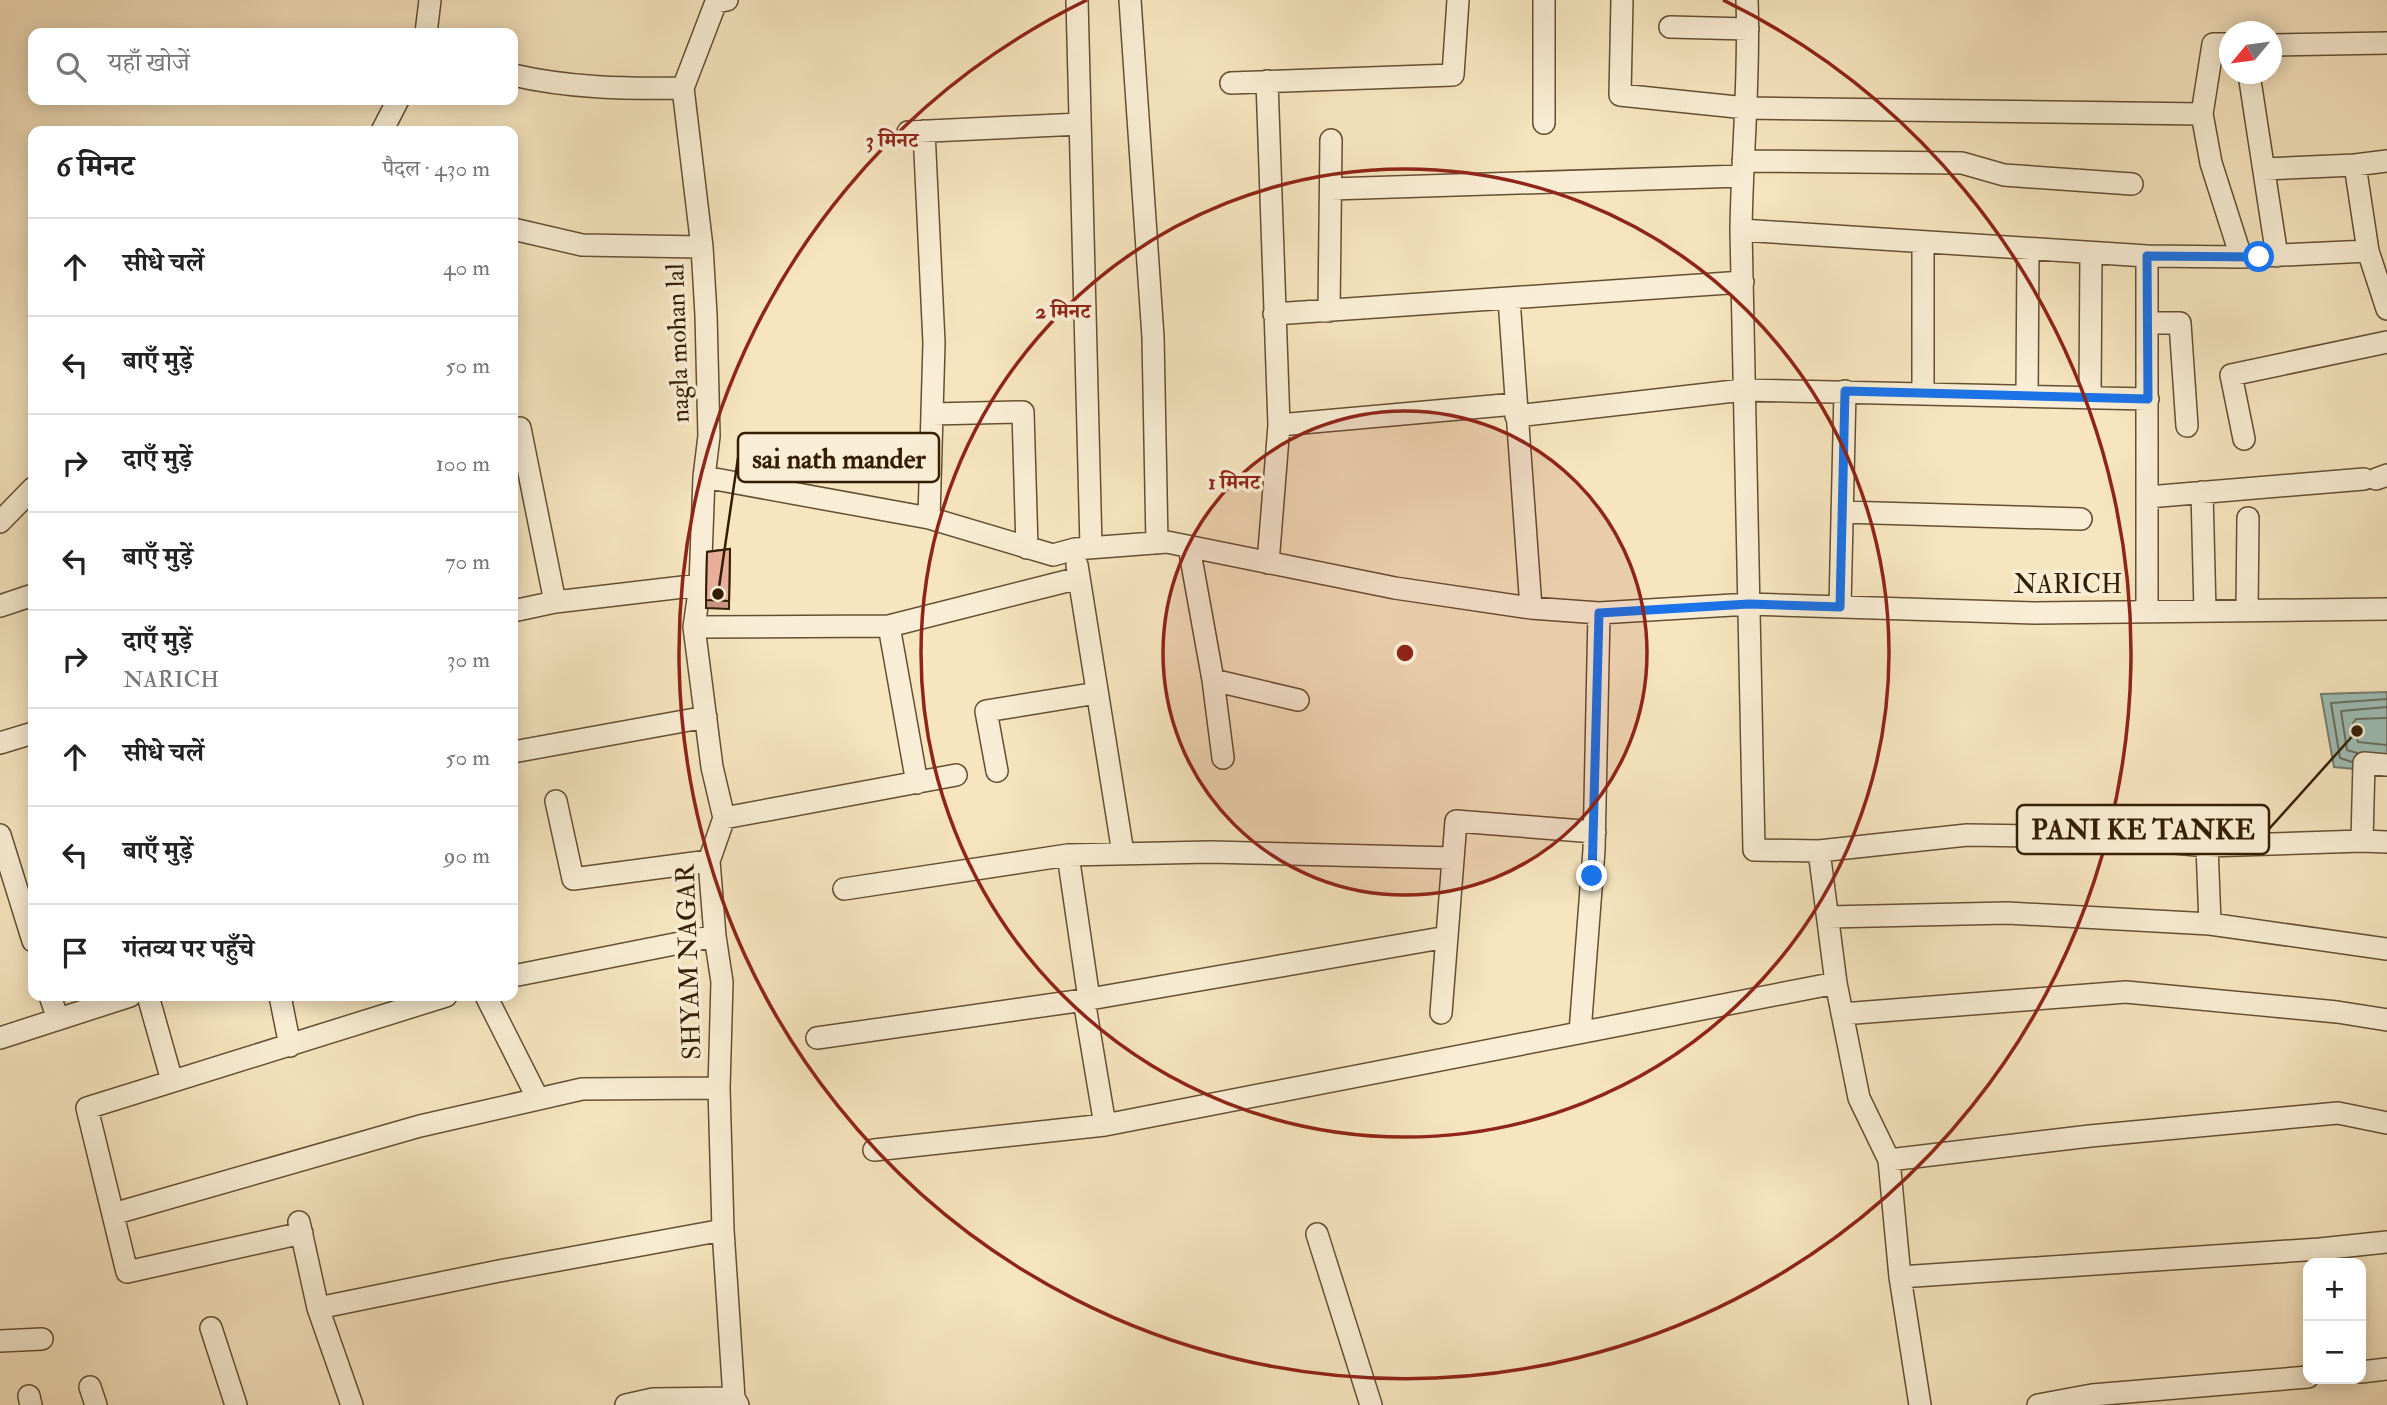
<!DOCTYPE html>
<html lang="hi">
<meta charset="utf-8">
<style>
:root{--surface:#fff;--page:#f6f6f6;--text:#222;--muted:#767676;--line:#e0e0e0}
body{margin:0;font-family:"IM FELL Double Pica","Noto Serif Devanagari",serif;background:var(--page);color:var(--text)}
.controls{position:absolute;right:21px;bottom:21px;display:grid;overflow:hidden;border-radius:14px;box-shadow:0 4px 18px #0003}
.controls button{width:63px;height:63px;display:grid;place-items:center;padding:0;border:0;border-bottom:2px solid var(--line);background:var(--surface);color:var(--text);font:35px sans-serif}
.compass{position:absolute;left:2219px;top:21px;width:63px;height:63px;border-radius:50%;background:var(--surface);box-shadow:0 4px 18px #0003;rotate:241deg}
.stop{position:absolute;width:21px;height:21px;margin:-16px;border:5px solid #1a73e8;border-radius:50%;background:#fff}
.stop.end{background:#1a73e8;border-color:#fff;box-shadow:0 2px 7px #0008}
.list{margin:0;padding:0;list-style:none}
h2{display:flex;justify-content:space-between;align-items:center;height:91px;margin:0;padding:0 28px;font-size:30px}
h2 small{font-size:23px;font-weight:400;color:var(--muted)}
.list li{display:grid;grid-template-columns:46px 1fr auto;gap:21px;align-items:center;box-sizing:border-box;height:98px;padding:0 28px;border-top:2px solid var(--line)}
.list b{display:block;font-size:26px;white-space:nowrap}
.list p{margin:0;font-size:23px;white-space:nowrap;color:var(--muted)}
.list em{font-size:23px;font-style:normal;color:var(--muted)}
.icon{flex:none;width:38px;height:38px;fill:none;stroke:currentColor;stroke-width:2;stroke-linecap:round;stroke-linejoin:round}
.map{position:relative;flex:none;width:2387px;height:1405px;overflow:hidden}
.search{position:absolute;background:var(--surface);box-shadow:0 4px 18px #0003;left:28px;top:28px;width:490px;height:77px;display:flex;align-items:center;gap:18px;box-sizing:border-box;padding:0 24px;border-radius:14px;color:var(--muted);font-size:26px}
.panel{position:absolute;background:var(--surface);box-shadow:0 4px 18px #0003;left:28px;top:126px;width:490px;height:875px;border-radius:14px}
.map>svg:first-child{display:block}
</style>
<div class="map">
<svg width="2387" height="1405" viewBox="0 0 2387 1405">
<rect width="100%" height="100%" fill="#f6e5bf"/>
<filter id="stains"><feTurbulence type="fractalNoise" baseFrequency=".00286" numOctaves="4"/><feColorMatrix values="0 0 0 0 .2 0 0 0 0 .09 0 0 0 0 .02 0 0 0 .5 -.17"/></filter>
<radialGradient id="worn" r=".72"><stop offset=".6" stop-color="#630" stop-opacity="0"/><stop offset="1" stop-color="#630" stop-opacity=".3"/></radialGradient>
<path fill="#9dbeb7" stroke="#737e6f" stroke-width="2" d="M 2387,692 L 2387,772 L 2334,767 L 2321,694 Z"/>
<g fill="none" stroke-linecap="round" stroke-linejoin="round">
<path stroke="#696e5e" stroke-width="2" d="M 2387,718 L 2356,719 L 2353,723 L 2358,742 L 2387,745
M 2357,753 L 2347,750 L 2341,711 L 2387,707
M 2352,762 L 2340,758 L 2331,703 L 2387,699"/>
<defs>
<path id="street" d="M 1077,0 L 1091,547
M 1130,0 L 1153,337 L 1157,543
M 1544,0 L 1544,123
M 1622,0 L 1620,95 L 1746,108 L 2202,114
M 1747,0 C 1750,77 1742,153 1741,230 L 1754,850 L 1819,851 L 1967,835 L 2110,837 L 2207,846 L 2362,841 L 2387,842
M 1670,27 L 1748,29
M 426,33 L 430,0
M 2230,44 L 2213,44 L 2202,114 L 2211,163 L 2241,257
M 2272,45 L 2387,43
M 2249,74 L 2277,256
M 513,75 C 569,88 625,89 683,88 L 702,247 L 706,315 L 709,436 L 704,477 L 700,585 L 694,627 L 712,767 L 724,818 L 709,861 L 715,936 L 722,982 L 719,1088 L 723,1230 L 734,1398 L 738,1405
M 1267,81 L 1279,425 L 1268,563
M 1231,83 L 1453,75 L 1458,0
M 683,88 L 716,2 L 727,0
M 382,131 L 398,100
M 924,131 L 934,343 L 929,518 L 1053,555 L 1075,549 L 1167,542 L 1395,588 L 1531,608 L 1599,613 L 1749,604 L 2035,613 L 2387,609
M 908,132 L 1080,124
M 1743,161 L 1962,163 L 2004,175 L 2132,184
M 2355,165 L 2387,161
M 2264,169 L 2355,165 L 2368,251 L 2387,309
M 1331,189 L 1741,176
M 513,229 L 582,245 L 702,247
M 1741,230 L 2147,256 L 2241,257 L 2368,251
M 1923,243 L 1923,393
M 2147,256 L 2147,611
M 1509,299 L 1531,608
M 1329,311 L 1331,140
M 1274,314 L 1743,282
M 2148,323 L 2180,323 L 2187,426
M 2027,396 L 2028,249
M 2090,397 L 2091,253
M 932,414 L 1023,412 L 1027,548
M 1516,416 L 1743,390 L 2148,399
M 1279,425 L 1515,404
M 520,428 L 555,602
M 2244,439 L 2231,375 L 2387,342
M 704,477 L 929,518
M 2376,479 L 2387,475
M 2202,492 L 2205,611
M 2148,497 L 2364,479
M 1842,512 L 2081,519
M 0,522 L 33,488
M 1189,547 L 1213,680
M 1077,565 L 1123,853
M 0,606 L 33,595
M 1840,607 L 1845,391
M 2247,610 L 2248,518
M 513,611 L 555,602 L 700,585
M 889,626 L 917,783
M 694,627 L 889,626 L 1079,578
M 0,743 L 33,733
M 513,752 L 706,717
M 1223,758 L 1213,680 L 1298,700
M 997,771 L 986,711 L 1097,693
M 556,801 L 573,879 L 709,861
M 724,818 L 956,775
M 0,835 L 33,941
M 2362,841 L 2364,763 L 2387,765
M 2207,846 L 2210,924
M 1819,851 L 1836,983 L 1859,1098 L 1889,1160 L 1900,1277 L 1920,1405
M 844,889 L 1068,855
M 1828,917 L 2007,913 L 2210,924 L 2387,949
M 513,976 L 715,936
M 50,996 L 58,1019
M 148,996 L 172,1081
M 280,996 L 290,1046
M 486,996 L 538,1099
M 1089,999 L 1068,855 L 1210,852 L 1453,858
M 1441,1013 L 1456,821 L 1595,832
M 1842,1014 L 2126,992 L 2337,1012 L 2387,1020
M 1580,1032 L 1594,850 L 1599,613
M 0,1038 L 130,996
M 817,1038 L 1084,1000
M 1105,1125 L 1084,1000 L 1447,937
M 874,1150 L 1105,1125 L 1836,983
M 1889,1160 L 2090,1136 L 2338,1113 L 2387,1123
M 113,1214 L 420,1126 L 582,1089 L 719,1088
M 299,1222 L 318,1308 L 352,1405
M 302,1233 L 127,1272 L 87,1108 L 446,996
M 1317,1234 L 1371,1405
M 1900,1277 L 2320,1249 L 2387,1242
M 318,1308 L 499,1271 L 723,1230
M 211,1328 L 236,1405
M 0,1341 L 42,1339
M 2361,1372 L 2387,1369
M 90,1387 L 96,1405
M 29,1396 L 31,1405
M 626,1405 L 653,1399 L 734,1398
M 2038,1405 L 2092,1395 L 2308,1377"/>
</defs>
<use href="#street" stroke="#654f33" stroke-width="24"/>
<use href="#street" stroke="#f9eed5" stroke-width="21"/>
</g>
<path fill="#c79684" stroke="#351d04" stroke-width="2" d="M 730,549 L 729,609 L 706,608 L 707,552 Z"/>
<path fill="#e7af99" stroke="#351d04" stroke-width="2" d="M 730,549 L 729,601 L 706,600 L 707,552 Z"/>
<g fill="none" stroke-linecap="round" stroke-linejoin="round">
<path stroke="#1a73e8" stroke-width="9" d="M 1592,876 L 1599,613 L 1749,604 L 1840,607 L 1845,391 L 2148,399 L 2147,256 L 2259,257"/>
</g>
<circle cx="1405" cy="653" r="242" fill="#8f2418" fill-opacity=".12"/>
<g fill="none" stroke="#8f2418" stroke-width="3.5">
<circle cx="1405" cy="653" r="242"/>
<circle cx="1405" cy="653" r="484"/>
<path d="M1723 0A726 726 0 1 1 1087 0"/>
</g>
<g text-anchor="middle" stroke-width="7" stroke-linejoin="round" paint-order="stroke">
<g font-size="26" fill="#351d04" stroke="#f9eed5">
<text transform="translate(677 343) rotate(-92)" y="9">nagla mohan lal</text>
<text x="2068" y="593">NARICH</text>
<text transform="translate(688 962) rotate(-92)" y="9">SHYAM NAGAR</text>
</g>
</g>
<circle cx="1405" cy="653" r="10" fill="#8f2418" stroke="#f9eed5" stroke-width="3.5"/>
<g font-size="21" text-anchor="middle" font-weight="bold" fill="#8f2418" stroke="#f9eed5" stroke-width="7" stroke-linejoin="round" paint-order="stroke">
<text x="892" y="147">3 मिनट</text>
<text x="1063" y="318">2 मिनट</text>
<text x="1234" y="489">1 मिनट</text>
</g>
<path fill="none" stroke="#351d04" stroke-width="2.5" d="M718 594L738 458M2357 731L2269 829"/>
<g fill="#351d04" stroke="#f9eed5" stroke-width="2.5">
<circle cx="718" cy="594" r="7"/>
<circle cx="2357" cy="731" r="7"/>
</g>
<g fill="#f9eed5" stroke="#351d04" stroke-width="2.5">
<rect x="738" y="433" width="201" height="49" rx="7"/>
<rect x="2017" y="805" width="252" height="49" rx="7"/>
</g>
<g font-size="28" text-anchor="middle" font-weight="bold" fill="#351d04">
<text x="839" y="468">sai nath mander</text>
<text x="2143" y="839">PANI KE TANKE</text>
</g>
<rect width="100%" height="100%" filter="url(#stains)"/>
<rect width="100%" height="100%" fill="url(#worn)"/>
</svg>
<div class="controls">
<button>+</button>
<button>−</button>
</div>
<svg class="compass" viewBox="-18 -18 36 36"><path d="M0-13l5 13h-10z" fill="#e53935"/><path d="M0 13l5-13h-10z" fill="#767676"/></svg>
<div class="stop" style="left:2259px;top:257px"></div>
<div class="stop end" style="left:1592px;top:876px"></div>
<div class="search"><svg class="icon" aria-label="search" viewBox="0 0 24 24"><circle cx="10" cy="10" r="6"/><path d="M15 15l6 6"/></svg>यहाँ खोजें</div>
<section class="panel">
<h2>6 मिनट<small>पैदल · 430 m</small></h2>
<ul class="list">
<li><svg class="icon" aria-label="ahead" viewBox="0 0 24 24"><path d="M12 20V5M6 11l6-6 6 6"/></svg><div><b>सीधे चलें</b></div><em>40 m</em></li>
<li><svg class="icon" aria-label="left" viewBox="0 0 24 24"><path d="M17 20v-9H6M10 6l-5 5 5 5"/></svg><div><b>बाएँ मुड़ें</b></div><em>50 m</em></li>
<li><svg class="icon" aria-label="right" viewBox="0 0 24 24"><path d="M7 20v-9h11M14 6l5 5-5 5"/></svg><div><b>दाएँ मुड़ें</b></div><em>100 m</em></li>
<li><svg class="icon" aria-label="left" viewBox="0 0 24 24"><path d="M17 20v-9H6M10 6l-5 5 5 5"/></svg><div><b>बाएँ मुड़ें</b></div><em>70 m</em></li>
<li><svg class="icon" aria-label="right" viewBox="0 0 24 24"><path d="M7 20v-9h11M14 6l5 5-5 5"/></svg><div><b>दाएँ मुड़ें</b><p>NARICH</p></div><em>30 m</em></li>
<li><svg class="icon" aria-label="ahead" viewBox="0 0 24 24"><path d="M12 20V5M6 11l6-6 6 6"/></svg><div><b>सीधे चलें</b></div><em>50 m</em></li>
<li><svg class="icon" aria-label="left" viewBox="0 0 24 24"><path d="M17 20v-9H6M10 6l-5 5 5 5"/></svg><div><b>बाएँ मुड़ें</b></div><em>90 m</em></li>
<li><svg class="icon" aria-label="arrive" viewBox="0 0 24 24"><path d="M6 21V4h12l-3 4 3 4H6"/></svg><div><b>गंतव्य पर पहुँचे</b></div></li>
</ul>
</section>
</div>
